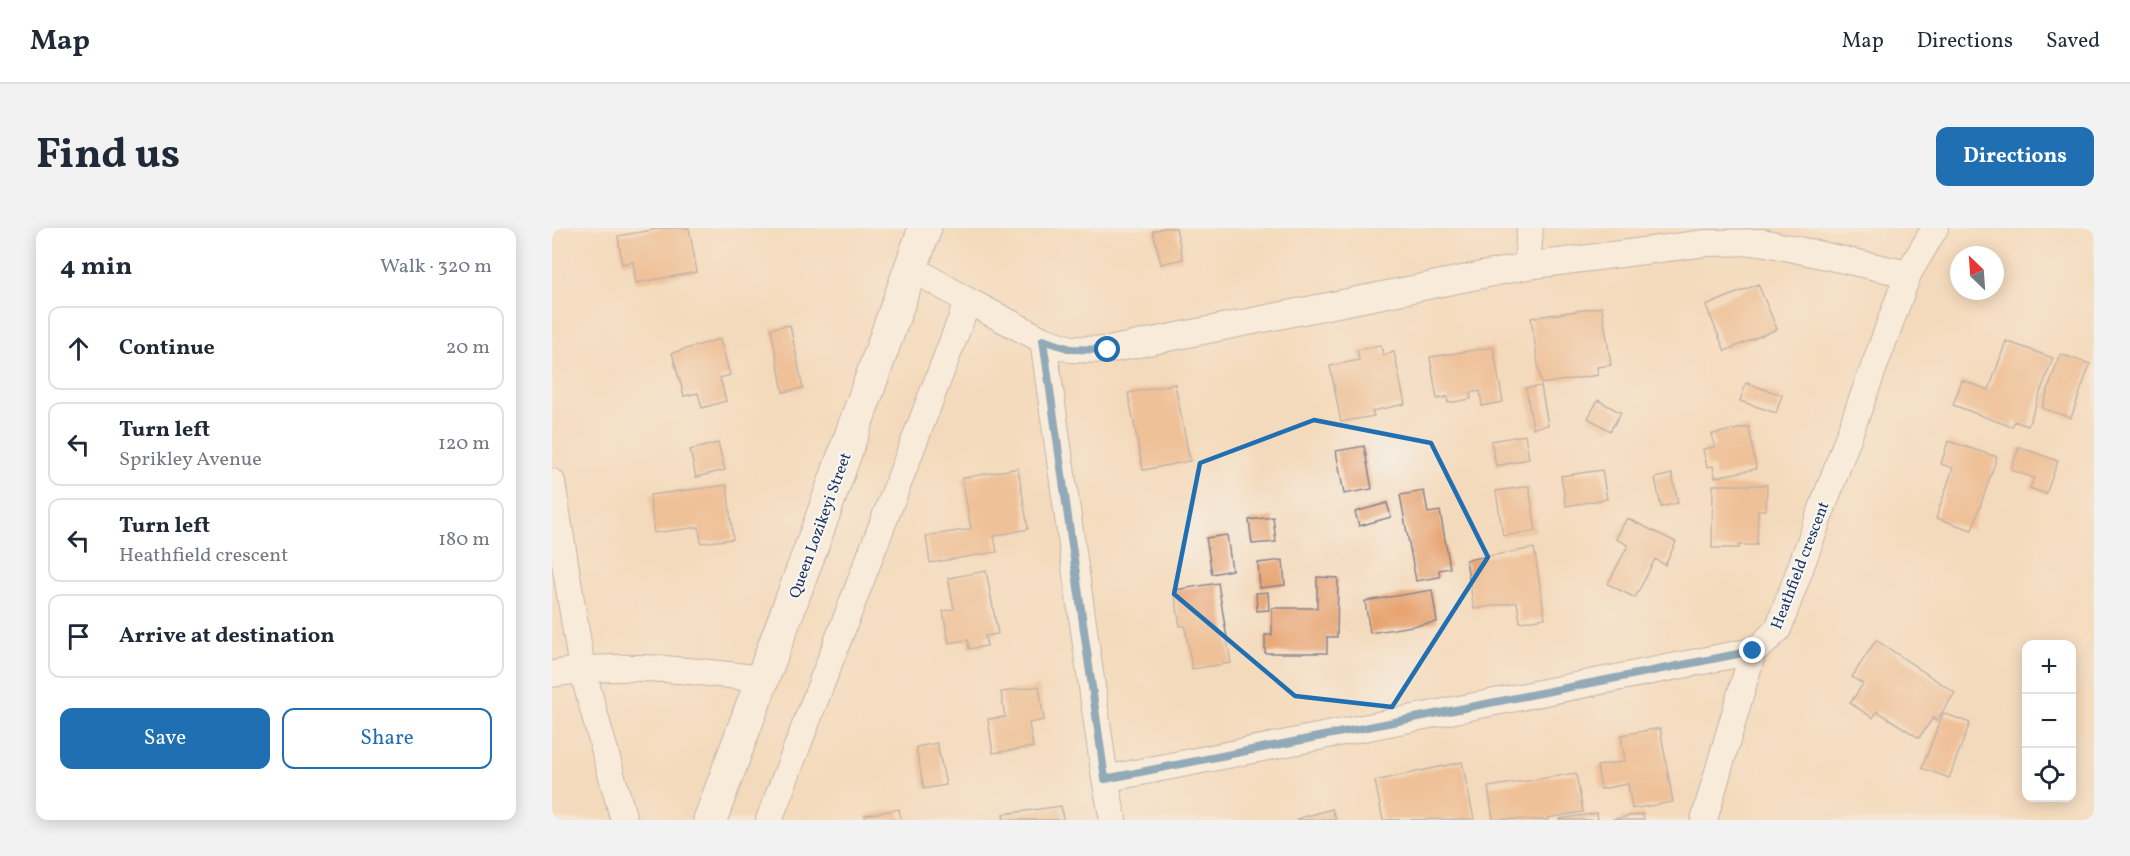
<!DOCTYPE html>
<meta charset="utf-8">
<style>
:root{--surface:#fff;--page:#f2f2f3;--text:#1f2937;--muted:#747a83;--line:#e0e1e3;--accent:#1f6fb2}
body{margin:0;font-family:Vollkorn,serif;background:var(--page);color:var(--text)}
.controls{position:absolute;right:18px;bottom:18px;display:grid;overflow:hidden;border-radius:12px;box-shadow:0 3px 15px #0003}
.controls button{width:54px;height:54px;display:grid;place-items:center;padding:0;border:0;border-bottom:2px solid var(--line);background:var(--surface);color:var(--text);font:30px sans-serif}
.compass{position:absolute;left:1398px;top:18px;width:54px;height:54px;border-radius:50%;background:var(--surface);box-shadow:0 3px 15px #0003;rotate:335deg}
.stop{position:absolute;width:18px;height:18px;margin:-14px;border:4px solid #1f6fb2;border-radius:50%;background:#fff}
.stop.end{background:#1f6fb2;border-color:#fff;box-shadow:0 2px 6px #0008}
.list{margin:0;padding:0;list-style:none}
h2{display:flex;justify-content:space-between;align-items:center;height:78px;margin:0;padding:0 24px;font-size:26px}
h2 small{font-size:20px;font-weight:400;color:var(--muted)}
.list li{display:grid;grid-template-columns:39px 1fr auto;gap:18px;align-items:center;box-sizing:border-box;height:84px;margin:0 12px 12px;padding:0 12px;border:2px solid var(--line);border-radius:12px}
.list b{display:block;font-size:22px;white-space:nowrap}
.list p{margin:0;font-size:20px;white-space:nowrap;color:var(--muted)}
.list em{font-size:20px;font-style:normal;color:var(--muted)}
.actions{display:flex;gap:12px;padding:18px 24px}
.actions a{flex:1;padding:14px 0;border:2px solid var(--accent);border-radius:12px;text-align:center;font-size:21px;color:var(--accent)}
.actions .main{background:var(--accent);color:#fff}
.icon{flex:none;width:33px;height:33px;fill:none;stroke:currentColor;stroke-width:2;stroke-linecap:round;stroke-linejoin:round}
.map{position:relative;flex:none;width:1542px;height:592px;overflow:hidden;border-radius:12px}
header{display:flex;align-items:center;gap:36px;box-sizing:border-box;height:84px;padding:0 30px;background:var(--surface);border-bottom:2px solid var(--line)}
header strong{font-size:28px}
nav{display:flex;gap:33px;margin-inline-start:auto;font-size:21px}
.intro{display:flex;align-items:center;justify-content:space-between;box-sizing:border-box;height:144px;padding:0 36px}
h1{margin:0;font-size:42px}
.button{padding:15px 27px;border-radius:12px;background:var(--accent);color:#fff;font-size:21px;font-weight:700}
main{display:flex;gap:36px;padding:0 36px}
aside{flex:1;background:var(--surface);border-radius:12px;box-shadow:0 3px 15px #0003}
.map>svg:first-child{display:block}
</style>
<header>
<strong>Map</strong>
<nav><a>Map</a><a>Directions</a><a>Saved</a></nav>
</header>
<div class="intro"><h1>Find us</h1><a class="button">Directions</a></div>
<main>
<aside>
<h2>4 min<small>Walk · 320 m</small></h2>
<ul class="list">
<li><svg class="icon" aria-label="ahead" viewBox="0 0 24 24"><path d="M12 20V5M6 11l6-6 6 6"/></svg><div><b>Continue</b></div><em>20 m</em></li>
<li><svg class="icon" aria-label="left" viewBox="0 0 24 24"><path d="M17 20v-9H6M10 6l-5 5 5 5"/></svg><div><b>Turn left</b><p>Sprikley Avenue</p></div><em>120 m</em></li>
<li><svg class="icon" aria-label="left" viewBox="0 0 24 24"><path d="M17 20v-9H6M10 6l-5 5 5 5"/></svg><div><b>Turn left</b><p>Heathfield crescent</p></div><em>180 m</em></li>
<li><svg class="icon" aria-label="arrive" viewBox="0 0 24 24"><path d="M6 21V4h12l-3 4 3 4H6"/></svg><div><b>Arrive at destination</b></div></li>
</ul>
<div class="actions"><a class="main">Save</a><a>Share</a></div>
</aside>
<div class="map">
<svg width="1542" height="592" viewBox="0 0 1542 592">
<rect width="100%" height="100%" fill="#f6f6f2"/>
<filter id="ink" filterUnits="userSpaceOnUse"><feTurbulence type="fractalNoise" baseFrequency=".0167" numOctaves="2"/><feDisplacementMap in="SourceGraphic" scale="12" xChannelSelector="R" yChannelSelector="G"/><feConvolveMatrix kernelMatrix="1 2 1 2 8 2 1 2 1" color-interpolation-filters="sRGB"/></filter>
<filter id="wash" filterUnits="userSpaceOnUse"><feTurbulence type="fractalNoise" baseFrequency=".008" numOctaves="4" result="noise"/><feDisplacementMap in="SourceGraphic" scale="24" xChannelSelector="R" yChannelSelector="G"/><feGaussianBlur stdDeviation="1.35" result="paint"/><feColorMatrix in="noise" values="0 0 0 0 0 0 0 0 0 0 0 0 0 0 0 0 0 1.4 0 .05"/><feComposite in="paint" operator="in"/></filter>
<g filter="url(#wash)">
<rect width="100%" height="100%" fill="#f4dabc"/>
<g id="blocks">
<path fill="#e8a370" d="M 112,0 L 137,0 L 145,44 L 84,55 L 81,34 L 70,36 L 66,8 Z
M 612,0 L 624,0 L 631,31 L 609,36 L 601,3 Z
M 1206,56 L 1225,101 L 1173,123 L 1154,78 Z
M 1050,79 L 1059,137 L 1045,139 L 1046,147 L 989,156 L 979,90 Z
M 238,97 L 251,160 L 231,164 L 219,100 Z
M 168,111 L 178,147 L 168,150 L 174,173 L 150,180 L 146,165 L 132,168 L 120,125 Z
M 1454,113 L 1501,130 L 1476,198 L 1462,193 L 1460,199 L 1401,177 L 1410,152 L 1437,162 Z
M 829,117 L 831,127 L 842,124 L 853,176 L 820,183 L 822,188 L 789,194 L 778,138 L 807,132 L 805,122 Z
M 941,119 L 951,174 L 930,178 L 928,163 L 918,165 L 919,171 L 896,175 L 895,169 L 885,171 L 878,129 Z
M 1508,126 L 1538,136 L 1519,190 L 1490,180 Z
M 1194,155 L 1230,167 L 1224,185 L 1188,173 Z
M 623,156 L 638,233 L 591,242 L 576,165 Z
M 989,158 L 996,197 L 981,200 L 974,160 Z
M 1046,172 L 1069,185 L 1058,203 L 1036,190 Z
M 1197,199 L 1204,241 L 1163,249 L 1161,238 L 1155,239 L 1151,221 L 1163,219 L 1160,206 Z
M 973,207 L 977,231 L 944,238 L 939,213 Z
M 1396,213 L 1445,229 L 1420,302 L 1384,290 L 1401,240 L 1389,236 Z
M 166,215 L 173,242 L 144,249 L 138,222 Z
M 812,218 L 820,261 L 792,266 L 784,223 Z
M 1467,219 L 1506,233 L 1494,266 L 1478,260 L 1482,250 L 1459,242 Z
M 466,240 L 476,301 L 442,308 L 445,324 L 378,335 L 374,308 L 419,301 L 410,250 Z
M 1050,242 L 1055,271 L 1014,278 L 1009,248 Z
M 1120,246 L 1126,275 L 1109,279 L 1103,250 Z
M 175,257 L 181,311 L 149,315 L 147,299 L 102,305 L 98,267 Z
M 1161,257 L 1215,257 L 1214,282 L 1206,282 L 1205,317 L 1187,317 L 1187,320 L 1160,320 Z
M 977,258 L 984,303 L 951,308 L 944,263 Z
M 872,263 L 876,285 L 888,283 L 898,340 L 887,342 L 888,349 L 864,353 L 848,267 Z
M 835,275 L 839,289 L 807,298 L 803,284 Z
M 721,289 L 724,314 L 700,316 L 697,292 Z
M 1075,290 L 1124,314 L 1113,337 L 1103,331 L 1083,370 L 1056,356 L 1076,317 L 1064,311 Z
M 675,307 L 680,342 L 660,346 L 654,310 Z
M 982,320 L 993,390 L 968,394 L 965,374 L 922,381 L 914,332 Z
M 731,332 L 733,357 L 708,360 L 706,335 Z
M 434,343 L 446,406 L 433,408 L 435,418 L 417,421 L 416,412 L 397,415 L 391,383 L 402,381 L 396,350 Z
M 765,349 L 786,350 L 785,409 L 775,409 L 775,425 L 713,425 L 713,407 L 720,407 L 720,380 L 765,380 Z
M 666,355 L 679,435 L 640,441 L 633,398 L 628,398 L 622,362 Z
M 880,362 L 885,394 L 818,405 L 813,373 Z
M 716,364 L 717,382 L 705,383 L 704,365 Z
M 1324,412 L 1403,465 L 1384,493 L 1381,490 L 1367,510 L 1325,483 L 1321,490 L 1298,475 L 1311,456 L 1300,449 Z
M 487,458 L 492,492 L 477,495 L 481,519 L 441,525 L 436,491 L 453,489 L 449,464 Z
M 1391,485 L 1418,495 L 1397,550 L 1370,540 Z
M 1108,500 L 1121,574 L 1080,581 L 1076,556 L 1049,561 L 1045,538 L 1073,533 L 1069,507 Z
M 385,515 L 394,557 L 372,561 L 364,519 Z
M 910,534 L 922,591 L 831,592 L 823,553 Z
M 1024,545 L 1031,584 L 995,590 L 996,592 L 941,591 L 936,559 Z
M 509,578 L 511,592 L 452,592 L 451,586 Z
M 347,581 L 349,592 L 314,592 L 313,587 Z
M 780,581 L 784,592 L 745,592 L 745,591 Z
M 1045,585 L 1046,592 L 1007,592 L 1007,591 Z
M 1091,586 L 1092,592 L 1061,592 L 1061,591 Z"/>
</g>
</g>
<g filter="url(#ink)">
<use href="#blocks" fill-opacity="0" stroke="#88848d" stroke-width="1.5"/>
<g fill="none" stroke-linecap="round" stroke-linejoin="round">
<defs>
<path id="street" d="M 975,38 L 978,0
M 358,39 L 416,73 L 491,112 L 519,121 L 556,122 L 975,38 L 1154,15 L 1210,14 L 1356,46
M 491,112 L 553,551 L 561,592
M 0,254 L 30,441 L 72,592
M 0,446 C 70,433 141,443 212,451
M 553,551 L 1201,423 L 1212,415 L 1226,401 L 1356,46 L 1383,0
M 217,592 L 416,73
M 1152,592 L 1201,423"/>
<path id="secondary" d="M 158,592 L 266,301 L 373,0"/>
</defs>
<use href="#street" stroke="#88848d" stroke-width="28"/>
<use href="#secondary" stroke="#88848d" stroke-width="35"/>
<use href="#street" stroke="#fff" stroke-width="26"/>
<use href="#secondary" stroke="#fff" stroke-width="33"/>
</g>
</g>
<g fill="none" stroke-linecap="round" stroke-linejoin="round" filter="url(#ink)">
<path stroke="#1f6fb2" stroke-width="8" d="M 556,122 L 519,121 L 491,112 L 553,551 L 1201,423"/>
</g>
<path d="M0 0H1542V592H0ZM 762,192 L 879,215 L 936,329 L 840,479 L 743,468 L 622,366 L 648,235 Z" fill="#f4dabc" fill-opacity=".55" fill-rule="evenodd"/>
<path fill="none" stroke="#1f6fb2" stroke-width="4.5" stroke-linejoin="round" d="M 762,192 L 879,215 L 936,329 L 840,479 L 743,468 L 622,366 L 648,235 Z"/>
<g text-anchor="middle" stroke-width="4.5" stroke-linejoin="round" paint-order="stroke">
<g font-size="16" fill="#1b2f5e" stroke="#f6f6f2">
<text transform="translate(267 297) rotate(-70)" y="6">Queen Lozikeyi Street</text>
<text transform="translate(1247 337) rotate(-69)" y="6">Heathfield crescent</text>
</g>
</g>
</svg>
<div class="controls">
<button>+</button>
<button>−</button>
<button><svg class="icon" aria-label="locate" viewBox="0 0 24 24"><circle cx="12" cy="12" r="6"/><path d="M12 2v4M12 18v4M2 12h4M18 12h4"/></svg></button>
</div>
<svg class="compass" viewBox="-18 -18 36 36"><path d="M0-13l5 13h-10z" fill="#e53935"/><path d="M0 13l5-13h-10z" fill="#747a83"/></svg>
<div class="stop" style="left:556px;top:122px"></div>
<div class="stop end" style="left:1201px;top:423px"></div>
</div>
</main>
